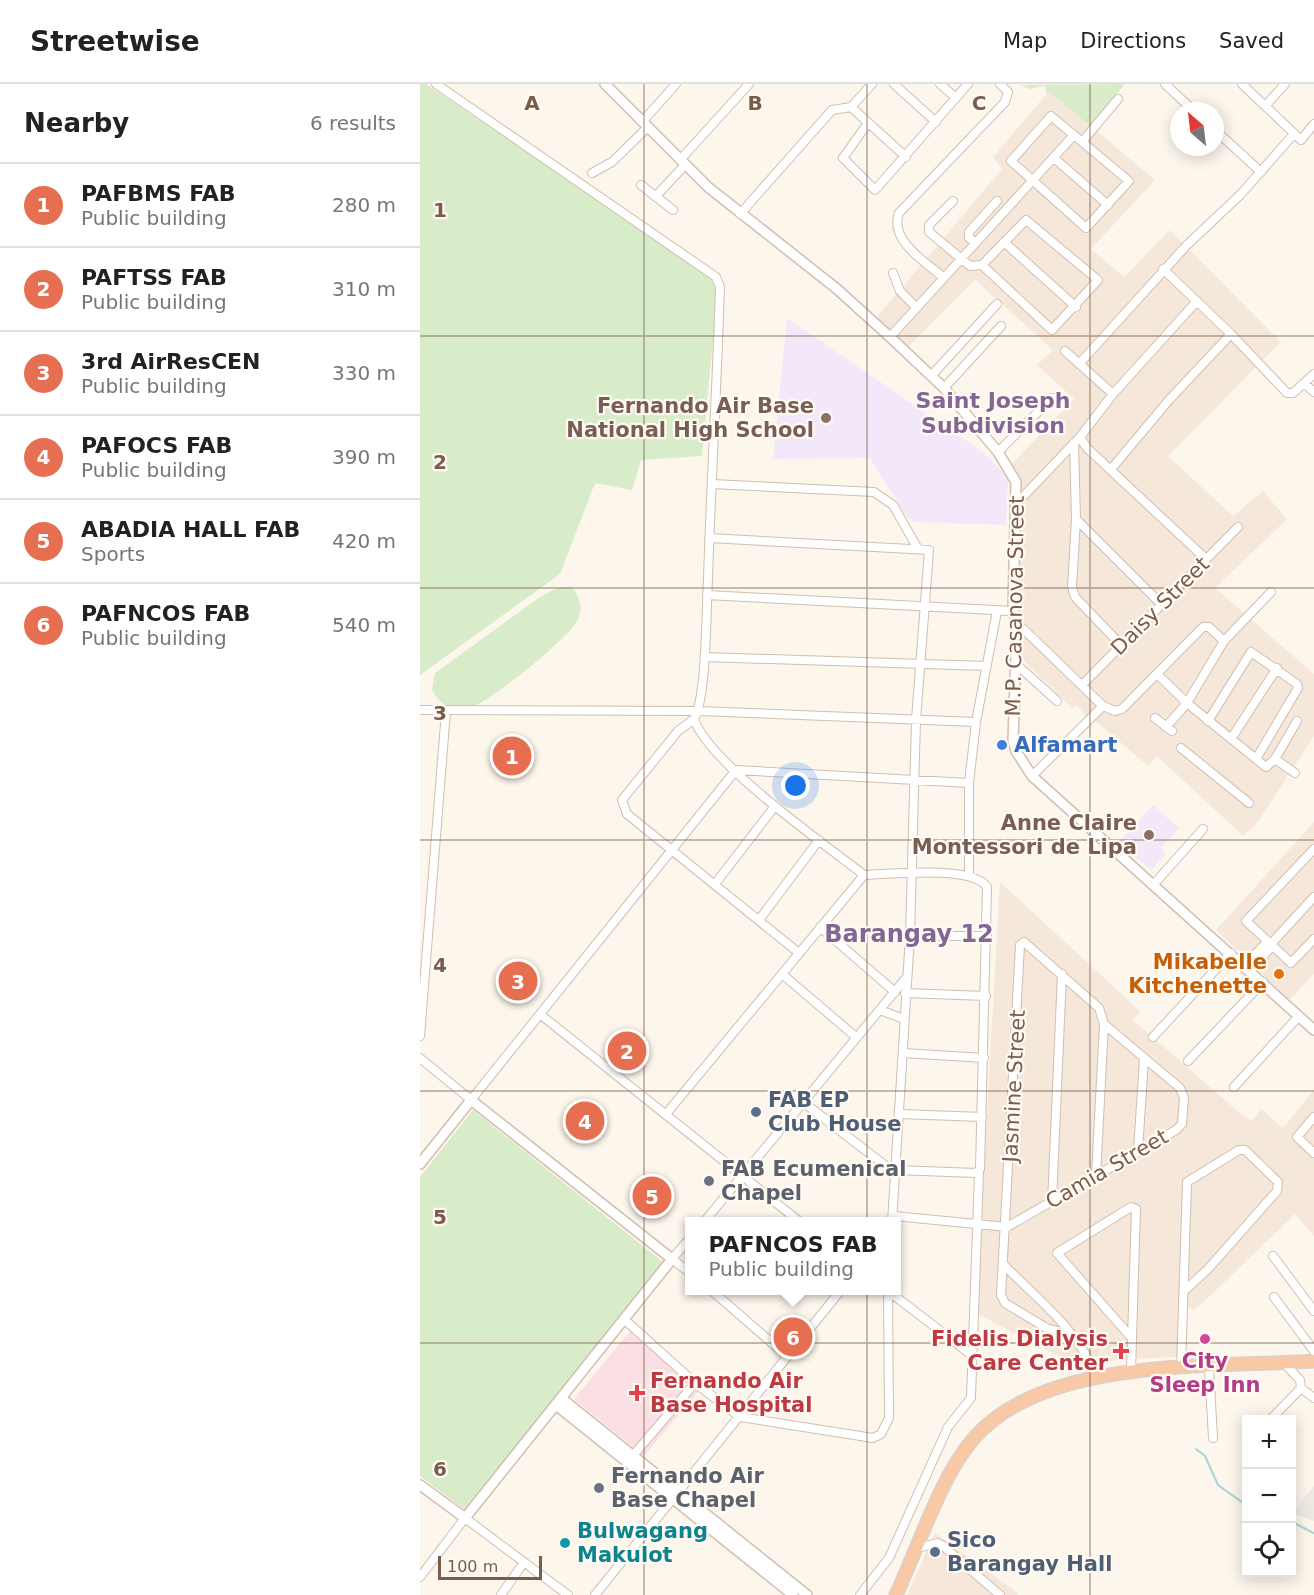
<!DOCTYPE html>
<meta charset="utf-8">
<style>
:root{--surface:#fff;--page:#f6f6f6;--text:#222;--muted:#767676;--line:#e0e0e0;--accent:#e76f51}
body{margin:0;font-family:"DejaVu Sans",sans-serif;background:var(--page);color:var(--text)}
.controls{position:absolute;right:18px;bottom:18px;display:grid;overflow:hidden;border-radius:0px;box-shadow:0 3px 15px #0003}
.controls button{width:54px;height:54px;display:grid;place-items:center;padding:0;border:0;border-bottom:2px solid var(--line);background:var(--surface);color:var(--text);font:30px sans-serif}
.compass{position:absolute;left:750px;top:18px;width:54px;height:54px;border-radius:50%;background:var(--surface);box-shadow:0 3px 15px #0003;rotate:332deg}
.scale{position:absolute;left:18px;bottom:15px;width:104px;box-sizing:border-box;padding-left:6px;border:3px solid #7a5c4d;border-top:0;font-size:16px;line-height:21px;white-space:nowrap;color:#7a5c4d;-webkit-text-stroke:4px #fffaf3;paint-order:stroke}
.you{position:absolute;left:376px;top:702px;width:21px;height:21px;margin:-15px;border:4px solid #fff;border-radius:50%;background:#1a73e8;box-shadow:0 0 0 9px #1a73e833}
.badge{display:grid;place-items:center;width:39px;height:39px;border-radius:50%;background:var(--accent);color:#fff;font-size:20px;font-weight:700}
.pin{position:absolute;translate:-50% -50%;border:3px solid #fff;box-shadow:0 2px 6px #0006}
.popup{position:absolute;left:265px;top:1133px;width:216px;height:78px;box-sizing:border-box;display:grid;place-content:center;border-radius:0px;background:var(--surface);filter:drop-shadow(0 2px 4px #0005);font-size:20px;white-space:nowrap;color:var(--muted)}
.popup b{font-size:22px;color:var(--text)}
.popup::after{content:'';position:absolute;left:50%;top:100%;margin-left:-12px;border:12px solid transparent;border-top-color:var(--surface)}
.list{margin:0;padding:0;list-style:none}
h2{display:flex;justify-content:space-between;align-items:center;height:78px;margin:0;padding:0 24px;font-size:26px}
h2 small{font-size:20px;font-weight:400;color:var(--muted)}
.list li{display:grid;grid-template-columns:39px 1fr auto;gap:18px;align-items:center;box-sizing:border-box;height:84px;padding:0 24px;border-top:2px solid var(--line)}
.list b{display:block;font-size:22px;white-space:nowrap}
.list p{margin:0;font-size:20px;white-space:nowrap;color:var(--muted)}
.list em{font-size:20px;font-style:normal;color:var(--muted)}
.icon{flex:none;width:33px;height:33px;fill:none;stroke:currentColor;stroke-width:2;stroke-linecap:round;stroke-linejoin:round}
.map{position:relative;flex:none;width:894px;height:1511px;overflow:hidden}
header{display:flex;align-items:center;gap:36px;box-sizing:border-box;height:84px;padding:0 30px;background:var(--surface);border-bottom:2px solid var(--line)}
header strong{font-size:28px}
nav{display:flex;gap:33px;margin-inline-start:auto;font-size:21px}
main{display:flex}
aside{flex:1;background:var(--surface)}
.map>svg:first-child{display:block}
</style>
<header>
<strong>Streetwise</strong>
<nav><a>Map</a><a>Directions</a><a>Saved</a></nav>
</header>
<main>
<aside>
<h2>Nearby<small>6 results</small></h2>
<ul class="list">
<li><span class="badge">1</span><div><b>PAFBMS FAB</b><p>Public building</p></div><em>280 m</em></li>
<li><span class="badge">2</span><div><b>PAFTSS FAB</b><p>Public building</p></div><em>310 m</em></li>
<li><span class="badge">3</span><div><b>3rd AirResCEN</b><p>Public building</p></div><em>330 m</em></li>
<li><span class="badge">4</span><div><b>PAFOCS FAB</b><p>Public building</p></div><em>390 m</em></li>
<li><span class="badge">5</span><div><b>ABADIA HALL FAB</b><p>Sports</p></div><em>420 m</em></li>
<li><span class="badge">6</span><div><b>PAFNCOS FAB</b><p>Public building</p></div><em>540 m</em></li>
</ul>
</aside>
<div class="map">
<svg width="894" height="1511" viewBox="0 0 894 1511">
<rect width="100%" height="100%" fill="#fdf6ec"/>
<path fill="#f5e8da" d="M 629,7 L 735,96 L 671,165 L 704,193 L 750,146 L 861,258 L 748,372 L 813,432 L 843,407 L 867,435 L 795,504 L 894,590 L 894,652 L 838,738 L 823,752 L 737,672 L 728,682 L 670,632 L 668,634 L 656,621 L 652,624 L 601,574 L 601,538 L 598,526 L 601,397 L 592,380 L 654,315 L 617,281 L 633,266 L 555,196 L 488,263 L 457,233 L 582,85 L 573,73 Z
M 894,738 L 894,890 L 869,916 L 796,846 Z
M 580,798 L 720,927 L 713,936 L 822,1031 L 832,1037 L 841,1025 L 863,1044 L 894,1006 L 894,1152 L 875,1130 L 786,1216 L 773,1226 L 764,1221 L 765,1273 L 702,1275 L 661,1284 L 558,1230 L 562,1115 Z
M 515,1449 L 595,1507 L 598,1511 L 487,1511 Z"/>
<path fill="#efe9e4" d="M 894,1402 L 894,1437 L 872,1429 Z"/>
<path fill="#f3e8fa" d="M 367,234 L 564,369 L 588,393 L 586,441 L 494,438 L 487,433 L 450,374 L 353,375 Z
M 733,721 L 759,744 L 741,764 L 746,770 L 731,786 L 699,758 Z"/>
<path fill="#fbdfe3" d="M 211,1246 L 281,1304 L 224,1372 L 154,1315 Z"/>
<path fill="#d8ecc9" d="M 0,0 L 6,0 L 285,188 L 293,197 L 297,214 L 282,372 L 221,376 L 212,406 L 175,399 L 140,490 L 0,591 Z
M 705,0 L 670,42 L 630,8 L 627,10 L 625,2 L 609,5 L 600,1 Z
M 139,503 L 152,503 C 158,512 163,521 159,533 C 152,553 75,613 54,622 C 50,624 41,626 36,625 C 24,623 18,616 12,606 L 15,589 L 120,513 Z
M 53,1026 L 244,1179 L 44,1425 L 0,1392 L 0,1093 Z"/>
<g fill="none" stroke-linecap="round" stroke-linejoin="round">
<path stroke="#a5d3da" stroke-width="2" d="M 776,1365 L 785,1372 L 798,1401 L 826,1421
M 872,1438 L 894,1449"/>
<defs>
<path id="minor" d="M 16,0 L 296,193 L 300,203 C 297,300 291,398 288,495 C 286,526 287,612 274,635 C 289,679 403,759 444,791
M 474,0 L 516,38
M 520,0 L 536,14
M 745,0 L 774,27
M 822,0 L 881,56 L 894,40
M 845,22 L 865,0
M 431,23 L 486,73
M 631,32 L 709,97 L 666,144 L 591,77 Z
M 222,38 L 256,0
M 448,39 L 423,74 L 455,106 L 548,0
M 795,46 L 841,88
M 662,58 L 698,15
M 634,74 L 688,121
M 260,76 L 329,0
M 172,89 L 192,78 L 228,43
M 221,101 L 253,126
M 236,112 L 265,81
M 533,117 L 509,141 L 509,148 L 550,182 L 562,181 L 606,136 L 678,196 L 632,246 L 562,181
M 320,130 L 412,26 L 431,23 L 452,0
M 555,158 L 549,154 L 549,148 L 577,117
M 584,158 L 656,223
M 743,185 L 811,250 L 867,309 L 873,309 L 894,290
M 473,189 L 480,207 L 496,223
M 523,193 C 505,178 469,156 479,129 L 585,18 L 588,8 L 580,0
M 470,253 L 654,51
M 645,267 L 693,310
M 659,280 L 766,162 L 821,110 L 873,51
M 511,292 L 577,220
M 884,299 L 894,308
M 524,304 L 581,242
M 660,353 L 667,364 L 786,475
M 654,359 L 656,435 L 652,503 L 655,513 L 701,561
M 578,368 L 632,314
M 692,384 L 749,316 L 811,250
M 293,400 L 454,408 L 473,421 L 498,465
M 596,420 L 660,353 L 693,310 L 777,217
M 656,435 L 741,520
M 289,454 L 509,466 L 496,636 L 490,852 L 472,1138
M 287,511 L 593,527
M 597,539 L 683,622 L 695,627 L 702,625 L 783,543 L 789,543 L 804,557
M 284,573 L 566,582
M 595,579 L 637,617
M 737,590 L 767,619 L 846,683 L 855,675 L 877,637
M 662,601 L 818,443
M 0,626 L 279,627 L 556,638
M 735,634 L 752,647
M 274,635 L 258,647 L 202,716 L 207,730 L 379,869
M 788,637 L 831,568 L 877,600 L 878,604 L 836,675
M 746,643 L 767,619 L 804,557 L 851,508
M 811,655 L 857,584
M 761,664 L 829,719
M 855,675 L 875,689
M 612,692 L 683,622
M 894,765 L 826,837 L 871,879 L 894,855
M 549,792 L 549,699 L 556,638 L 577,527
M 295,800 L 355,722
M 734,800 L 783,745
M 339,836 L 399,756
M 400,843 L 475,908
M 490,852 L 567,852
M 850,861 L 894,813
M 824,882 L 847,858
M 830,887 L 852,862
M 362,890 L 436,953
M 485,909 L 566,912
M 460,926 L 484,935
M 121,931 L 380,1138
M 0,952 L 26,627
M 733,953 L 811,869
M 484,969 L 564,974
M 0,974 L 51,1016 L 316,686 L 549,699
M 768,977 L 843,898
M 814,1003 L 879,932
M 383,1018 L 476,1090
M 246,1030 L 444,791 C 469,790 553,781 567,803 L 560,1085 L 556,1089 L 476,1086
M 480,1030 L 562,1033
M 894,1033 L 877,1053 L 894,1069
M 718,1067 L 724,974
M 632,1117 L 642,890
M 474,1132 L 587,1143
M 284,1138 L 486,894
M 587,1143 L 756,1046 L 762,1040 L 764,1014 L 760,1004 L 684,940
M 270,1154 L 252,1175 L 270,1189
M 853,1172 L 894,1227
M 584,1181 C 613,1211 663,1250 675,1292
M 291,1206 L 367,1272
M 467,1206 L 553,1272
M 854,1213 L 894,1267
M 205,1236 L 275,1299 L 320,1333 L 453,1354 L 461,1350 L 469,1334 L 468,1206
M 651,1250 L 628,1245 L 585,1219 L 581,1211 L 600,861 L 604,858 L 679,924 L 684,940 L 676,1091
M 710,1252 L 637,1169 L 711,1123 L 716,1125 L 711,1287
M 789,1283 L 793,1354
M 761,1285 L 767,1098 L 819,1066 L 825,1066 L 858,1098 L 857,1107 L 788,1185 L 764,1207
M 881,1304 L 894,1314
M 850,1336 L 881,1304 L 880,1296 L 864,1279
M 210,1375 L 275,1299
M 497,1464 L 518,1459 L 523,1462 L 580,1511
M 0,1493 L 45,1434 L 148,1511
M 81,1511 L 104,1478
M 175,1511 L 421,1206
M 440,1511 L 469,1474 L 528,1343 L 551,1314 L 559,1088"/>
<path id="tertiary" d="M 185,0 L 288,103 L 417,205 L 470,253 L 524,304 L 578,368 L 596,398 L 593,527 L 597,539 L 593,657 L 596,667 L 612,692 L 894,946
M 0,1080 L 51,1016 L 252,1175 L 45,1434 L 0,1401
M 141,1314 L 387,1511
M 136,1321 L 373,1511"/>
<path id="trunk" d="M 476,1511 C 498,1464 521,1391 555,1353 C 627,1272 795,1284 894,1277"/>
</defs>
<use href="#minor" stroke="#d1beb0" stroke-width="10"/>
<use href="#tertiary" stroke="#d1beb0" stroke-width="12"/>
<use href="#trunk" stroke="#dad1cd" stroke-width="15"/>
<use href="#minor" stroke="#fff" stroke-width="8"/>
<use href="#tertiary" stroke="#fff" stroke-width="9"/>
<use href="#trunk" stroke="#f9c8a4" stroke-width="12"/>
</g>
<path fill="none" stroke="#7a5c4d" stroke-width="1.5" stroke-opacity="0.55" d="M 224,0 L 224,1511M 447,0 L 447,1511M 670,0 L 670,1511M 0,252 L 894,252M 0,504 L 894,504M 0,756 L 894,756M 0,1007 L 894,1007M 0,1259 L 894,1259"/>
<g fill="#8d6e63" stroke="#fffaf3" stroke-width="2">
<circle cx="406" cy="334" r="6"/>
<circle cx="729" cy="751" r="6"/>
</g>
<circle fill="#3f7fe0" stroke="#fffaf3" stroke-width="2" cx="582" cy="661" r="6"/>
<circle fill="#e8710a" stroke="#fffaf3" stroke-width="2" cx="859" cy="890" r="6"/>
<g fill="#5c6f8a" stroke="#fffaf3" stroke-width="2">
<circle cx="336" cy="1028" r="6"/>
<circle cx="515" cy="1468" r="6"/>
</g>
<g fill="#6b7280" stroke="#fffaf3" stroke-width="2">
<circle cx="289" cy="1097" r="6"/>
<circle cx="179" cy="1404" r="6"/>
</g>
<circle fill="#d1479c" stroke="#fffaf3" stroke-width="2" cx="785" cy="1255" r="6"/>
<g fill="#e0444e" stroke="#fffaf3" stroke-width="2">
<path d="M698 1258h6v6h6v6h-6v6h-6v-6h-6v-6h6z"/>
<path d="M214 1300h6v6h6v6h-6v6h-6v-6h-6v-6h6z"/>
</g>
<circle fill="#0f9aa8" stroke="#fffaf3" stroke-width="2" cx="145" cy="1459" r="6"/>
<g text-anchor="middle" stroke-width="4.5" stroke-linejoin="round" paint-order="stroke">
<g font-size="21" font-weight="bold" fill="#785e54" stroke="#fffaf3" text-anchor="end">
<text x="394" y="329">Fernando Air Base<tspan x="394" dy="24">National High School</tspan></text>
<text x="717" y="746">Anne Claire<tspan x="717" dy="24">Montessori de Lipa</tspan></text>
</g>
<g font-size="21" fill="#7a5c4d" stroke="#fffaf3">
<text transform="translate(595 522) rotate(-89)" y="7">M.P. Casanova Street</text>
<text transform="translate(740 522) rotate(-45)" y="7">Daisy Street</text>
<text transform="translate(594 1002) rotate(-87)" y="7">Jasmine Street</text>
<text transform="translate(687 1085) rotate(-30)" y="7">Camia Street</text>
</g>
<g font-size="21" font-weight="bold" fill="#366cbe" stroke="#fffaf3" text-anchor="start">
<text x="594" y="668">Alfamart</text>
</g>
<g font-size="21" font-weight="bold" fill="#c56008" stroke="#fffaf3" text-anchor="end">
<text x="847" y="885">Mikabelle<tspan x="847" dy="24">Kitchenette</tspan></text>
</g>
<g font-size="21" font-weight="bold" fill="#4e5e75" stroke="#fffaf3" text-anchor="start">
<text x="348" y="1023">FAB EP<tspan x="348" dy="24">Club House</tspan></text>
<text x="527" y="1463">Sico<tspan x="527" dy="24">Barangay Hall</tspan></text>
</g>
<g font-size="21" font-weight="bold" fill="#5b616d" stroke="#fffaf3" text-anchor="start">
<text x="301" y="1092">FAB Ecumenical<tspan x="301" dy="24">Chapel</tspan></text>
<text x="191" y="1399">Fernando Air<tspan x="191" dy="24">Base Chapel</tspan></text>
</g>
<g font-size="21" font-weight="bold" fill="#be3a42" stroke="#fffaf3" text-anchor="end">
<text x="688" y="1262">Fidelis Dialysis<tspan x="688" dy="24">Care Center</tspan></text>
<text x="230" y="1304" text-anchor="start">Fernando Air<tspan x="230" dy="24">Base Hospital</tspan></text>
</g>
<g font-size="21" font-weight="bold" fill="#b23c85" stroke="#fffaf3">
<text x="785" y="1284">City<tspan x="785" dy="24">Sleep Inn</tspan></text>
</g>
<g font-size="21" font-weight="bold" fill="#0d838f" stroke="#fffaf3" text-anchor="start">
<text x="157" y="1454">Bulwagang<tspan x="157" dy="24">Makulot</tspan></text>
</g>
<g font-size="22" font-weight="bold" fill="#846695" stroke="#fffaf3">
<text x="573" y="324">Saint Joseph<tspan x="573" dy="25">Subdivision</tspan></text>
</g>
<g font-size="24" font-weight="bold" fill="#846695" stroke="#fffaf3">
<text x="489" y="858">Barangay 12</text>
</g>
</g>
<g font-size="20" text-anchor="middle" font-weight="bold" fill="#7a5c4d" stroke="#fffaf3" stroke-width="4.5" stroke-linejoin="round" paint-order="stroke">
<text x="112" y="26">A</text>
<text x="335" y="26">B</text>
<text x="559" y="26">C</text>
<text x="20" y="133">1</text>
<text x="20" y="385">2</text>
<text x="20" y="636">3</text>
<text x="20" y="888">4</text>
<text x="20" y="1140">5</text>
<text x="20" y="1392">6</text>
</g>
</svg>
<div class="controls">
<button>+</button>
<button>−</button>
<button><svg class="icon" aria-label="locate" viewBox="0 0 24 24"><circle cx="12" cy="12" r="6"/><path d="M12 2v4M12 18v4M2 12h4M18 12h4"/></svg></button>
</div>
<svg class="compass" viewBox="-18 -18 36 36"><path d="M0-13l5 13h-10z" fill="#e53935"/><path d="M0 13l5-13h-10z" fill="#767676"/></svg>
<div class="scale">100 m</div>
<div class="you"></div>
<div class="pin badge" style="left:92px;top:672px">1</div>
<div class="pin badge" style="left:207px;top:967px">2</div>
<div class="pin badge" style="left:98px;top:897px">3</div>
<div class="pin badge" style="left:165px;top:1037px">4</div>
<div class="pin badge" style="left:232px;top:1112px">5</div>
<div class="pin badge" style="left:373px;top:1253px">6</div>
<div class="popup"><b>PAFNCOS FAB</b>Public building</div>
</div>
</main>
